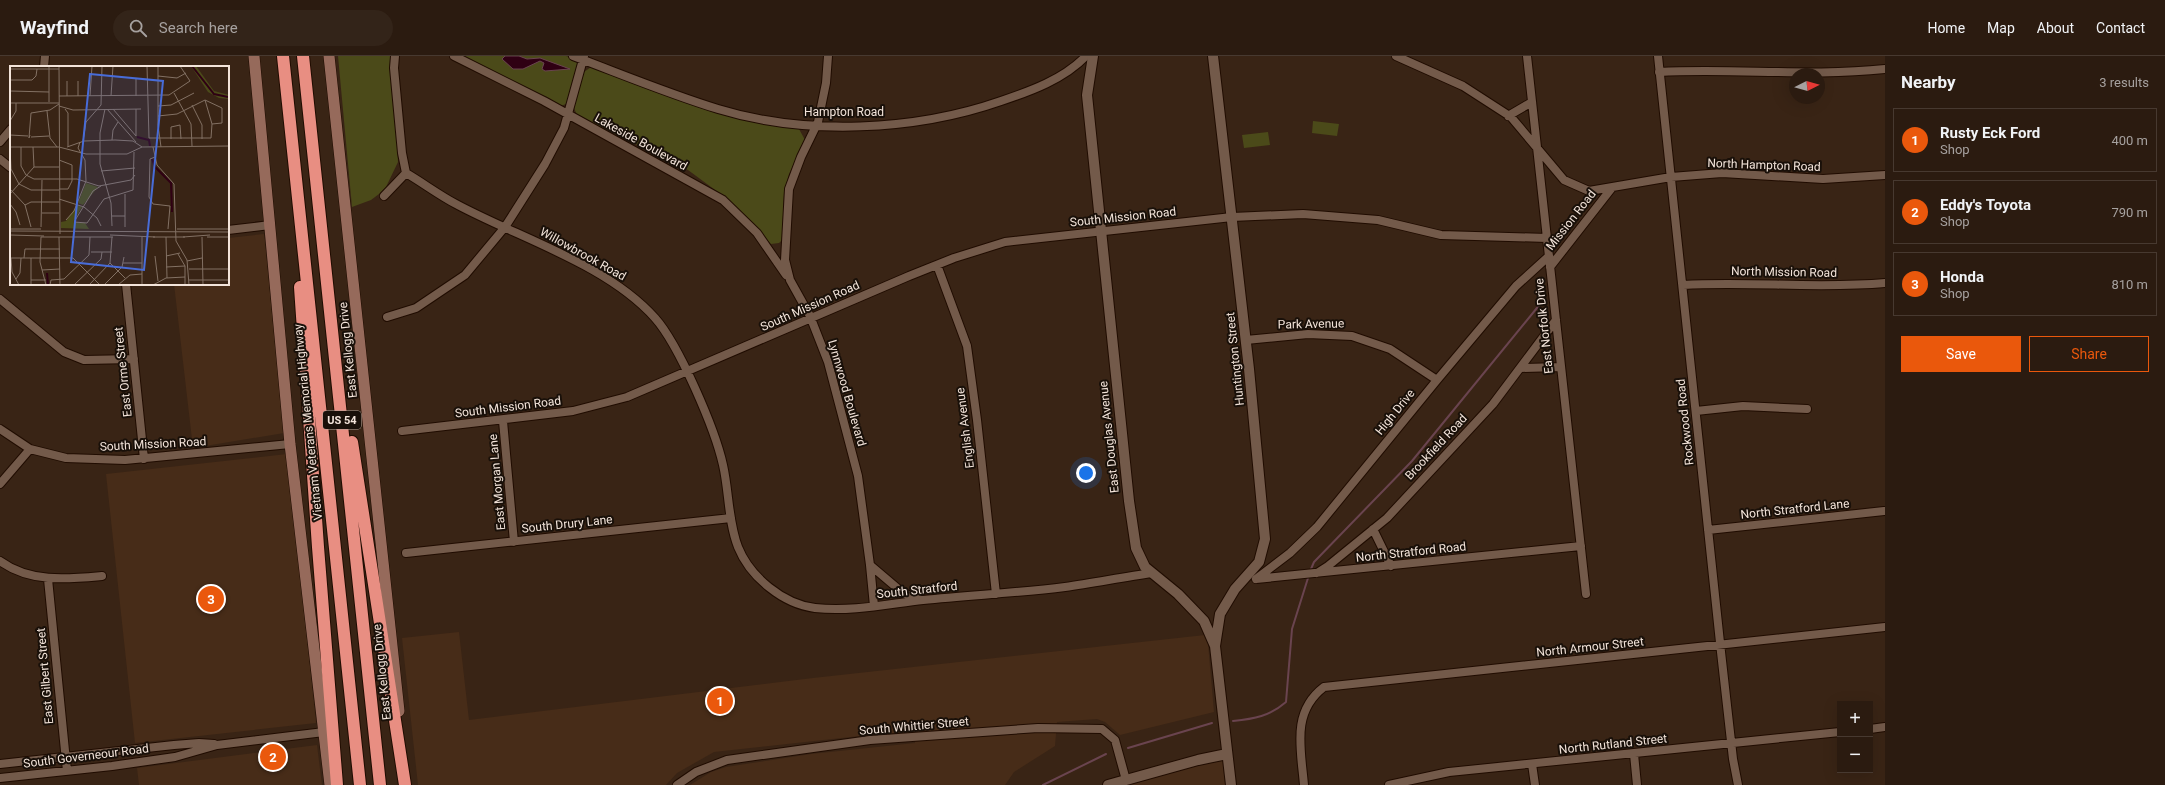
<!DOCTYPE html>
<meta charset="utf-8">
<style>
:root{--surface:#2b1b10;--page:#332419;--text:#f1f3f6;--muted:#a6a19f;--line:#473930;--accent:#ea580c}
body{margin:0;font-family:Roboto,sans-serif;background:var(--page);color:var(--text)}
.controls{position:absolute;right:12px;bottom:12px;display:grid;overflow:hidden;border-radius:0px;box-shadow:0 4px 16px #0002}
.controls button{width:36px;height:36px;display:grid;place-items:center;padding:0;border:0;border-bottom:1px solid var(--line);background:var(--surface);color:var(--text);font:20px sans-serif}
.compass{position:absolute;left:1789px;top:12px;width:36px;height:36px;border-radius:50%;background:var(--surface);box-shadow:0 4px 16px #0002;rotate:84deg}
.you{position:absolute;left:1086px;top:417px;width:14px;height:14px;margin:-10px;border:3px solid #fff;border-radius:50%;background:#1a73e8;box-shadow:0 0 0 6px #1a73e833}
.badge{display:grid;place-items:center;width:26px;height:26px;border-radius:50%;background:var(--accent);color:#fff;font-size:13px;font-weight:700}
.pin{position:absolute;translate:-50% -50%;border:2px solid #fff;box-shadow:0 1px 4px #0006}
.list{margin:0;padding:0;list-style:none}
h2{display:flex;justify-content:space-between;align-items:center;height:52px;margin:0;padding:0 16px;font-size:17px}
h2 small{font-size:13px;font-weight:400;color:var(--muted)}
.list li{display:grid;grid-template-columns:26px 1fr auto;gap:12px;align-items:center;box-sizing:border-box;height:64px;margin:0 8px 8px;padding:0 8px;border:1px solid var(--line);border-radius:0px}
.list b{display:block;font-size:15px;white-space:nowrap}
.list p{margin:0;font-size:13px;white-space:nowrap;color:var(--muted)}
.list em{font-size:13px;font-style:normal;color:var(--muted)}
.actions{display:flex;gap:8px;padding:12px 16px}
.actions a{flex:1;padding:9px 0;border:1px solid var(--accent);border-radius:0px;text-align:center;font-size:14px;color:var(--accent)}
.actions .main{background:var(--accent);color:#fff}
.icon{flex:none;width:22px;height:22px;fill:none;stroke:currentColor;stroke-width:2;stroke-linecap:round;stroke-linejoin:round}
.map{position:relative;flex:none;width:1885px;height:729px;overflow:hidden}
header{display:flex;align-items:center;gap:24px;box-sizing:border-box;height:56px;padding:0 20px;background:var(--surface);border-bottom:1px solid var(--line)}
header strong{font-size:19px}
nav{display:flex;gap:22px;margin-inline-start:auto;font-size:14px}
.search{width:280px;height:36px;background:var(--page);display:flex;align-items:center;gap:10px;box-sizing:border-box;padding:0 14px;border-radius:22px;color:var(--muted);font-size:15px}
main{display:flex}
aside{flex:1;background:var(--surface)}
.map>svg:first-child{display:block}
</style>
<header>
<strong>Wayfind</strong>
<div class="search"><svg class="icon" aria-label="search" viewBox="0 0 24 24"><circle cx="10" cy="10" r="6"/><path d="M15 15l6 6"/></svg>Search here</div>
<nav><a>Home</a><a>Map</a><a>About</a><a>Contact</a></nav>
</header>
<main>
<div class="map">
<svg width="1885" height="729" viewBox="0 0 1885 729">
<rect width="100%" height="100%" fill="#392415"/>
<path fill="#472c18" d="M 264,178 L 284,377 L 193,392 L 174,228 L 228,228 L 228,182 Z
M 287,398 L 316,667 L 135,687 L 106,418 Z
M 459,576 L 469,664 L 813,622 L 1205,579 L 1208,588 L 1214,656 L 1120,679 L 1105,666 L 1097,663 L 1057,666 L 1055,690 L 1014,716 L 1005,729 L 690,729 L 711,716 L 726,711 L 811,698 L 915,687 L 914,676 L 869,679 L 714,696 L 677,717 L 666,729 L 418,729 L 402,582 Z
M 317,689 L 322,729 L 139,729 L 137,712 Z
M 1227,698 L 1231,729 L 1112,729 Z"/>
<path fill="#4b4a19" d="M 338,0 L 392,0 L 398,106 L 386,131 L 379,138 L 371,144 L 352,151 Z
M 462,0 L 566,0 L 575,3 L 579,11 L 568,47 L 561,50 Z
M 591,11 L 701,52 L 795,70 L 799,73 L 805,84 L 789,118 L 784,136 L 782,184 L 779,187 L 771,188 L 726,142 L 688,114 L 577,59 L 574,52 L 575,47 L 584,16 Z
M 1313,65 L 1339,68 L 1337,80 L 1312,77 Z
M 1268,76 L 1270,89 L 1244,92 L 1242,79 Z"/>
<path fill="#2f0013" stroke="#6a444f" d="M 505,0 L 519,0 L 527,3 L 540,2 L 570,13 L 545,15 L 542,13 L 544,7 L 540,5 L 523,13 L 513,13 L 502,3 Z"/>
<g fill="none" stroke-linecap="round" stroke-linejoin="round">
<path stroke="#6a444f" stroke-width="2" d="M 1311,513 L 1314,506 L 1412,405 L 1541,247
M 1233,665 C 1254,663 1270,660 1286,646 L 1292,573 L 1308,522
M 1128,692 L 1212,667
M 1043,729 L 1106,698"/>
<defs>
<path id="minor" d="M 395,0 L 394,12 L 402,97 L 406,117 C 423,127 439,139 456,148 C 519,182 607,208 655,262 C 679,289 715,373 723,409 C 729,435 728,465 738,491 C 750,521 783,548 815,552 C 851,556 888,548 923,544 C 970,539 1018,537 1065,531 C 1094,527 1123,521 1152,517
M 454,0 L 544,45 L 723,144 L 757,177 L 786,219
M 573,0 C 621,18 669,38 718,53 C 806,80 915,75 1001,45 C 1031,35 1064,23 1086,0
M 828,0 L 826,27 L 818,66 L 801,101 L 789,133 L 785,204 L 790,224 L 810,260 L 828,306 L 858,420 L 870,509 L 903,537 L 919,543
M 1396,0 L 1463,30 L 1511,61 L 1564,124 L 1589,135 L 1671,121 L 1722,117 L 1823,123 L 1885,119
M 1527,0 L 1586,538
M 1658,0 L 1721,596 L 1733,703 L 1738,729
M 44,11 L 45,0
M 1659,16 C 1735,12 1810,21 1885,13
M 1508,60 L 1532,46
M 0,86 L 11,73
M 0,103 L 11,112
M 384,140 L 406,117
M 228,174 L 270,169
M 937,209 L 967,290 L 977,364 L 996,538
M 1550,211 L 1611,133
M 126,228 L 144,403
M 1683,229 C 1750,225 1818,233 1885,227
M 0,243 L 64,296 L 84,304 L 134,303
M 387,261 L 416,252 L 465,219 L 505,171 L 545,108 L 564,72 L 584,0
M 1246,284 L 1308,278 L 1352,280 L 1390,293 L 1437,324
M 1521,312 L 1560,311
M 1696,355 L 1743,350 L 1807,353
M 503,365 L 514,486
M 0,373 L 30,393 L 66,402 L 125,404 L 290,388
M 402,375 L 573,355 L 627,341 L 909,220 L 954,202 L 1005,186 L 1232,161 L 1303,158 L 1378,164 L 1441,179 L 1547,182
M 0,428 L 30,393
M 1373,473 L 1391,510
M 1708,474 L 1884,455
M 406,497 L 731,462
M 0,505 C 30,527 68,523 102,520
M 870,509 L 874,550
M 1317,517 L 1328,510 L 1387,462 L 1493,348 L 1556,264
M 48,523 L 67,715
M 1256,523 L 1290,497 L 1317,471 L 1437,324 L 1516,230 L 1549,200
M 1256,523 L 1581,490
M 1870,673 L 1885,671
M 1634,698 L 1637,729
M 0,708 L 174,689 L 199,687 L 214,688
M 1532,708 L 1535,729
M 0,722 L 112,710 L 175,701 L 217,689 L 324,676
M 677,729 L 696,716 L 727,704 L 870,684 L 1038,672 L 1102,673 L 1115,684 L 1126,724
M 1304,729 C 1301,693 1291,656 1324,631 L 1885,571
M 1389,729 L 1449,716 L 1840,676"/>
<path id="tertiary" d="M 1093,0 L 1087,39 L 1129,445 L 1136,492 L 1145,511 L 1178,538 L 1204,565 L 1215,590 L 1231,729
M 1213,0 L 1249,313 L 1265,483 L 1259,506 L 1235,533 L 1220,558 L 1215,590
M 1108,729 L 1198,704 L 1227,698"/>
<path id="secondary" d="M 254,0 L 290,388 L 330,729
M 329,0 L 399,655"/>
<path id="motorway" d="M 283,0 L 360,729
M 303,0 L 380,729
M 300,231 L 318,491 L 337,729
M 352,386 L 405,729"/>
</defs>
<use href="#minor" stroke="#200c01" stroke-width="10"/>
<use href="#tertiary" stroke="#200c01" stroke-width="12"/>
<use href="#secondary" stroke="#200c01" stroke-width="12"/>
<use href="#motorway" stroke="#200c01" stroke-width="14"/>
<use href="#minor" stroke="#735a4a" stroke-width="8"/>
<use href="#tertiary" stroke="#735a4a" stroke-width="10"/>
<use href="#secondary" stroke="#966a5b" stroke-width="11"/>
<use href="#motorway" stroke="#e88e82" stroke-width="12"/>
</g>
<g text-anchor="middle" stroke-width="4" stroke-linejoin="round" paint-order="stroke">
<rect fill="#191009" stroke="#b2a49b" stroke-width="1" x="323" y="355" width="38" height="18" rx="3"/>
<g font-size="11" font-weight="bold" fill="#f3e4da">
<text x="342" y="368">US 54</text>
</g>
<g font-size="12" fill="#f3e4da" stroke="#191009">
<text x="844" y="60">Hampton Road</text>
<text transform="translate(641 86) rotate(29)" y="4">Lakeside Boulevard</text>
<text transform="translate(1764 109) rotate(2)" y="4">North Hampton Road</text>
<text transform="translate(1123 161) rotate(-6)" y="4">South Mission Road</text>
<text transform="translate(1571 164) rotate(-52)" y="4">Mission Road</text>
<text transform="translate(583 198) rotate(29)" y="4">Willowbrook Road</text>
<text transform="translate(1784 216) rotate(1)" y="4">North Mission Road</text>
<text transform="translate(810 250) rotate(-24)" y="4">South Mission Road</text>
<text transform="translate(1311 268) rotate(-1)" y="4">Park Avenue</text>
<text transform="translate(1544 270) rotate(-96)" y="4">East Norfolk Drive</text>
<text transform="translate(348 294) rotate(-96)" y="4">East Kellogg Drive</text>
<text transform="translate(1235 303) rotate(-96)" y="4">Huntington Street</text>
<text transform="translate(123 316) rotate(-96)" y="4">East Orme Street</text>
<text transform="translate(847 337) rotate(74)" y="4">Lynnwood Boulevard</text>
<text transform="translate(508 351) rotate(-7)" y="4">South Mission Road</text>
<text transform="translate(1395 356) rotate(-51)" y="4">High Drive</text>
<text transform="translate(308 366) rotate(-96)" y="4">Vietnam Veterans Memorial Highway</text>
<text transform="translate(1685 366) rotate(-96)" y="4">Rockwood Road</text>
<text transform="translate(965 372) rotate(-97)" y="4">English Avenue</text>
<text transform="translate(1109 381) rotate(-96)" y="4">East Douglas Avenue</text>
<text transform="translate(153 388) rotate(-3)" y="4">South Mission Road</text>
<text transform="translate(1436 391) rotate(-47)" y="4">Brookfield Road</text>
<text transform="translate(497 426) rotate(-95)" y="4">East Morgan Lane</text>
<text transform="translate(1795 453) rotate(-6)" y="4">North Stratford Lane</text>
<text transform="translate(567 468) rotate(-6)" y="4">South Drury Lane</text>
<text transform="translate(1411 496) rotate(-6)" y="4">North Stratford Road</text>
<text transform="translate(917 534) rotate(-6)" y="4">South Stratford</text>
<text transform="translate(1590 591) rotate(-6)" y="4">North Armour Street</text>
<text transform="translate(382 616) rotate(-96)" y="4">East Kellogg Drive</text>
<text transform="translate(45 620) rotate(-95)" y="4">East Gilbert Street</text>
<text transform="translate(914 670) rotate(-5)" y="4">South Whittier Street</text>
<text transform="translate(1613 688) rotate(-6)" y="4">North Rutland Street</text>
<text transform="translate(86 700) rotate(-7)" y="4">South Governeour Road</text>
</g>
</g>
<g transform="translate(10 10)">
<rect width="219" height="219" fill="#392415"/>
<path d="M 181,0 L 186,0 L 204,25 L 219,29 L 219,33 L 209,32 L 198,26 ZM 76,117 L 88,121 L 73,139 L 68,137 ZM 67,139 L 72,141 L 63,156 L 75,157 L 79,163 L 51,162 L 51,156 L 56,155 Z" fill="#4b4a19"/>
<path fill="none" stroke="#2f0013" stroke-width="2" d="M 182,0 L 204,28 L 218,31M 127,71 L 139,74 L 140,80M 142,93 L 145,101 L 161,117 L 162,146M 37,207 L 38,219"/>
<path fill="none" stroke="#837164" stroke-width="1" d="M 49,0 L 50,168M 137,0 L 139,72 L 201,72 L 202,58 L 195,34M 148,0 L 148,59 L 151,81M 0,3 L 49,3M 148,10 L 167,12 L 176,7M 126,12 L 126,30M 0,14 L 22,14 L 26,10 L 27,3M 57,15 L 57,30M 68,15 L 68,30M 0,25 L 39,26M 164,27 L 181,58 L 182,80M 49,30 L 159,29 L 180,15 L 170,0M 80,30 L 82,0M 101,30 L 103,0M 39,36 L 39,0M 0,37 L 49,37M 182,39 L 192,59 L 192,73M 49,40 L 63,44 L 131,43M 148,40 L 161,39 L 184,27M 55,43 L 58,47 L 58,80M 95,43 L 90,67 L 90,98 L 101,137 L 102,160M 97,43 L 126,76M 103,43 L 126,70M 37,45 L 40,72 L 47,81M 148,50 L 167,48 L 195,34 L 212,42 L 212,57 L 202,58M 0,55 L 6,45 L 6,37M 0,69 L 18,70M 20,69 L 19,72 L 21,47 L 40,44 L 49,38M 126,70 L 126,43M 21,71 L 39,70M 161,73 L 161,61 L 170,59 L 171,73M 102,74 L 103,64 L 108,56M 73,75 L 76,56 L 91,39 L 92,0M 0,81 L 1,103 L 9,118 L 21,124 L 49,124M 0,81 L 49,81M 11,81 L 11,100 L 16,109 L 24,113 L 67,113 L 89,120 L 121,114 L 125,109M 49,81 L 76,88 L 117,88 L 132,81 L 219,80M 57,81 L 74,75 L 105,74 L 123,75 L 132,81M 143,81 L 147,99 L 164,118 L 166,175 L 177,194 L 179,219M 145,91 L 140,93 L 139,131 L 143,138 L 160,140 L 158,163M 24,101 L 49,101M 91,105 L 125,102M 219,109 L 219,126M 91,120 L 83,125 L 64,156 L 77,157 L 94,133 L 123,124 L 124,86M 0,123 L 15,139 L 21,161M 49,123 L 58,123 L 62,115 L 62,99 L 49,94M 0,128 L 24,101 L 23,81M 115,128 L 115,161M 49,133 L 74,141 L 87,152 L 91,160M 0,138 L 6,146 L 10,159M 15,139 L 21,136 L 49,136M 219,141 L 219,160M 32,147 L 49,147M 102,150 L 115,150M 56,154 L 64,145 L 76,115 L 75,94 L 68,82 L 70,76M 31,161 L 32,114M 0,163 L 31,163M 167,163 L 219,163M 0,165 L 219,166M 0,169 L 34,170M 100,169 L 145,171M 31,171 L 30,196 L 36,219M 31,171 L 103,171M 49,171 L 50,219M 143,171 L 175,171M 156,171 L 157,212M 173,171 L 200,169M 192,171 L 193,219M 197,171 L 219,171M 81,186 L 102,186M 168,188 L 175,200 L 175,219M 145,190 L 148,215M 156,190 L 170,187M 0,192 L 63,192 L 90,219M 1,192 L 2,206 L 9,219M 14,192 L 15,183 L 50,183M 177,195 L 192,192M 100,197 L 115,212M 113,197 L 132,197M 156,201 L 175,200M 179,203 L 219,203M 32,204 L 50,203M 6,213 L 10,207 L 11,192M 21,214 L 36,214M 179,214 L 218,214M 21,219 L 21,192M 40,219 L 41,214 L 54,213 L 79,189 L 80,171M 64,219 L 91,193 L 92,186M 79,219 L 100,197 L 102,171M 94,219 L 112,201 L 114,191M 108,219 L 120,209 L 132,208M 132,219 L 132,171M 143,219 L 156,212 L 175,211"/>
<path fill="#486cd8" fill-opacity="0.15" stroke="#486cd8" stroke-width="2" d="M 80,8 L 153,15 L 134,204 L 61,196 Z"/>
<rect width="219" height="219" fill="none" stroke="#f3e4da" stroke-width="2"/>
</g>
</svg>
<div class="controls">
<button>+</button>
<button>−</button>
</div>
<svg class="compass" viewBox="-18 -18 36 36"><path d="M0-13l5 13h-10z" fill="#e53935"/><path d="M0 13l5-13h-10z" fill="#a6a19f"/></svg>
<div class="you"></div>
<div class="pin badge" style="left:720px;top:645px">1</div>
<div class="pin badge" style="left:273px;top:701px">2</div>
<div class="pin badge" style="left:211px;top:543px">3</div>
</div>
<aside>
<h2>Nearby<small>3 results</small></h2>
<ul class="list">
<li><span class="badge">1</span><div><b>Rusty Eck Ford</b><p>Shop</p></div><em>400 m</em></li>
<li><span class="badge">2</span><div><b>Eddy's Toyota</b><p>Shop</p></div><em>790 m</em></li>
<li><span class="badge">3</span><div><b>Honda</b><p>Shop</p></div><em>810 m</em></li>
</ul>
<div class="actions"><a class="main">Save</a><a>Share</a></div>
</aside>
</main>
